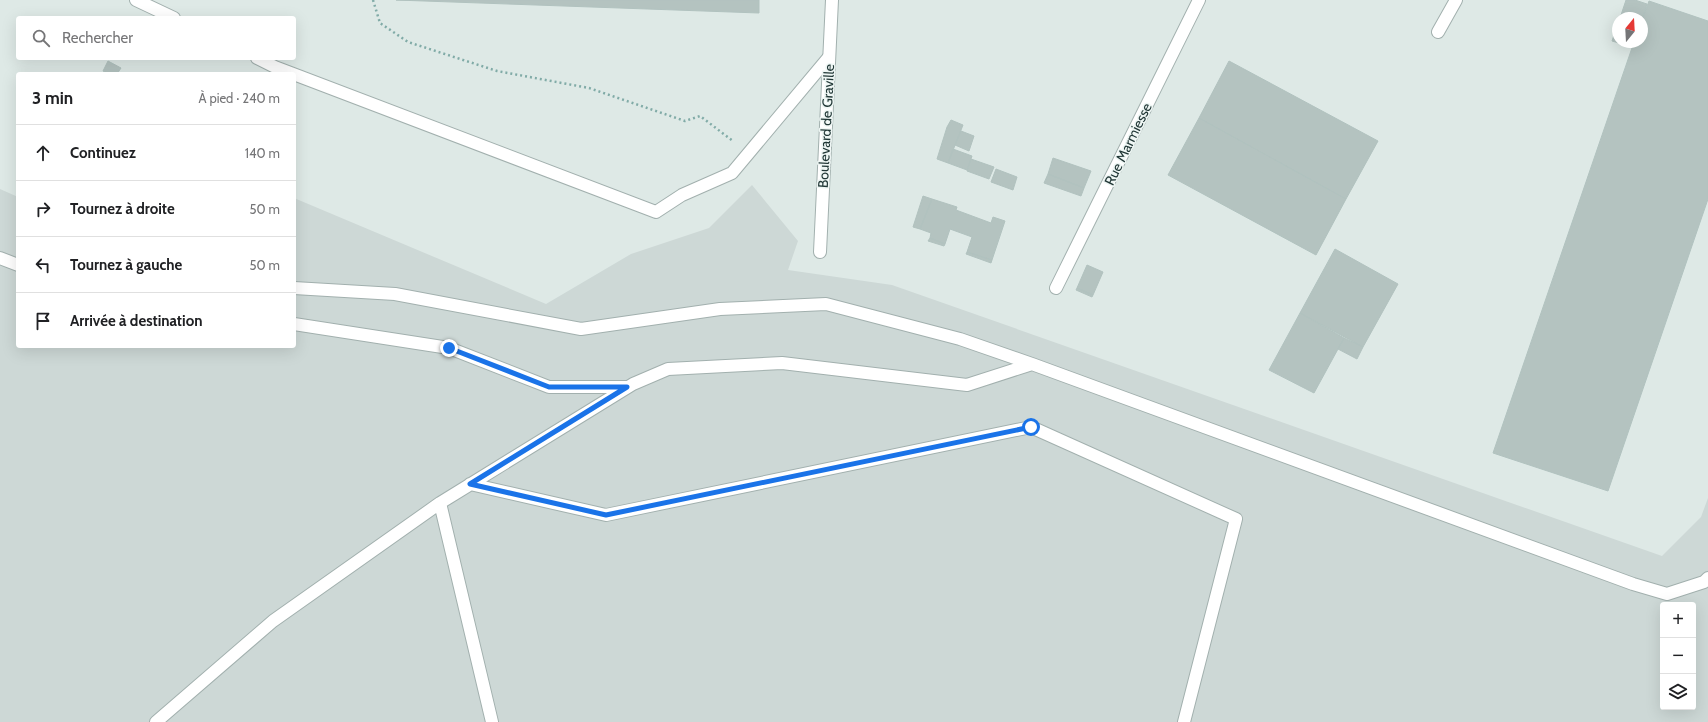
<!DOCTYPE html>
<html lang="fr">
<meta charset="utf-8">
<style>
:root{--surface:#fff;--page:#f2f2f2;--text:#202124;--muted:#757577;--line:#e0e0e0}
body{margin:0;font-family:Cabin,sans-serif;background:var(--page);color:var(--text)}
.controls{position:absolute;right:12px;bottom:12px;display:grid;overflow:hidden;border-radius:4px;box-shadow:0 4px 16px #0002}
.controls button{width:36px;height:36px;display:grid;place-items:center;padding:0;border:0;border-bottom:1px solid var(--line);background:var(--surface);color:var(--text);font:20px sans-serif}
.compass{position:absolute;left:1612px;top:12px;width:36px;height:36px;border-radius:50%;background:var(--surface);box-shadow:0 4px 16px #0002;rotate:18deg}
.stop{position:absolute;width:12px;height:12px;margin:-9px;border:3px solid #1a73e8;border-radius:50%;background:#fff}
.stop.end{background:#1a73e8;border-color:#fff;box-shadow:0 1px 4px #0008}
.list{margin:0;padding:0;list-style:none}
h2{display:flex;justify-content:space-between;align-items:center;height:52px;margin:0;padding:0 16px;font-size:17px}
h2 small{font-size:13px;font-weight:400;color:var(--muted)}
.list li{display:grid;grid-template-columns:26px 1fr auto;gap:12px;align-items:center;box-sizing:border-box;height:56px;padding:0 16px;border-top:1px solid var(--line)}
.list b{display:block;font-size:15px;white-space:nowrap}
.list em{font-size:13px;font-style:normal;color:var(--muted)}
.icon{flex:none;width:22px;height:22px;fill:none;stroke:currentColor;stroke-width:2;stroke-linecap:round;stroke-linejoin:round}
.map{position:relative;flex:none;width:1708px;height:722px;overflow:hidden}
.search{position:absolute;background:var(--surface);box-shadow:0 4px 16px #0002;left:16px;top:16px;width:280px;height:44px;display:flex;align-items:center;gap:10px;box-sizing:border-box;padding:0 14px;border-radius:4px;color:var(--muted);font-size:15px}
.panel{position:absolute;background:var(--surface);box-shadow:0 4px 16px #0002;left:16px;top:72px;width:280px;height:276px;border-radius:4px}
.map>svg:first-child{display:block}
</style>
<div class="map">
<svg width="1708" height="722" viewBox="0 0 1708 722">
<rect width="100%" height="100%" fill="#dee9e6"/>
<path fill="#cdd8d6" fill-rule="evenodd" d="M 752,185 L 798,241 L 788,270 L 892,285 L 1662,556 L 1701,517 L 1708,498 L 1708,722 L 0,722 L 0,189 L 18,197 L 18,346 L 294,346 L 294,198 L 546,304 L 631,254 L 709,228 ZM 1663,605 L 1693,605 L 1693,707 L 1663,707 Z"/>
<path fill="#b4c3c0" stroke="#b1c2bf" d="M 396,0 L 759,0 L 759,13 Z
M 1626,0 L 1635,0 L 1647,4 L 1642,20 L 1642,18 L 1620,18 Z
M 1649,1 L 1708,21 L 1708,199 L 1608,491 L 1493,453 L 1634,42 L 1642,42 L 1642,20 Z
M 1618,23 L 1618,42 L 1634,42 L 1633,47 L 1612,41 Z
M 108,61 L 121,68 L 117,74 L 109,74 L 103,71 Z
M 1229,61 L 1378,141 L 1346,199 L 1199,118 Z
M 1199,118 L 1346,199 L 1316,255 L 1168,175 Z
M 951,120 L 963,125 L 948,163 L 937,159 L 947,127 Z
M 961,131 L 974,136 L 969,151 L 955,145 Z
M 953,149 L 972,156 L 967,170 L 948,163 Z
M 1053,158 L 1091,171 L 1084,188 L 1048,174 Z
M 971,159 L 994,167 L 989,179 L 967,171 Z
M 996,169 L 1017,177 L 1013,190 L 991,182 Z
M 1048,174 L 1084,188 L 1081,196 L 1044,183 Z
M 923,196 L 932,199 L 920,229 L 913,227 Z
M 932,199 L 957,207 L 956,210 L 991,223 L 993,217 L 1005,221 L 992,260 L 967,252 L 972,237 L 950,229 L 945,244 L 930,238 L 931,233 L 920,229 Z
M 930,238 L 945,244 L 944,246 L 928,241 Z
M 1335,249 L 1398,284 L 1363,347 L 1300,313 Z
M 967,252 L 992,260 L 991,263 L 966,254 Z
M 1087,265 L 1103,272 L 1093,295 L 1077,288 Z
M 1077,288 L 1093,295 L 1092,297 L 1076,290 Z
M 1300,313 L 1344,338 L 1314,393 L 1269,370 Z
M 1344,338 L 1363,347 L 1357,359 L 1338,349 Z"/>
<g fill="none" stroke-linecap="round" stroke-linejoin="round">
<defs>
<path id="service" d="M 136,0 L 174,18
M 257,58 L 275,67 L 656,212 L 682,195 L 732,173 L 829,57
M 0,258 L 18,265
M 294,288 L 395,294 L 581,329 L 720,309 L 826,304 L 960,339 L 1032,364
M 1056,288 L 1199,0
M 294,324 L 449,348 L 549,387 L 626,387
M 470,484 L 606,515 L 1031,427 L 1236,519 L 1184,722
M 156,722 L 273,621 L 440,503
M 492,722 L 440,503 L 633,384 L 668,369 L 782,363 L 967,385 L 1032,364 L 1633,584 L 1667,594 L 1704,582 L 1708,578"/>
<path id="minor" d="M 1438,32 L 1456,0
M 820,252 L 832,0"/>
</defs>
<use href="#service" stroke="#a2b0ae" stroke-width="14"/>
<use href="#minor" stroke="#a2b0ae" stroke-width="14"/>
<path stroke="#81aba7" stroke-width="2.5" stroke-dasharray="2 3" stroke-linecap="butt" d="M 373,0 L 380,23 L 408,42 L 497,71 L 589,88 L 685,121 L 700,116 L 733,141"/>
<use href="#service" stroke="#fff" stroke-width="12"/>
<use href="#minor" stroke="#fff" stroke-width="12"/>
</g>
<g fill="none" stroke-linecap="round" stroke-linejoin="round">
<path stroke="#1a73e8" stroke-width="5" d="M 449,348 L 549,387 L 627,387 L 470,484 L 606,515 L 1031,427"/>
</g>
<g text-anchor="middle" stroke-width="3" stroke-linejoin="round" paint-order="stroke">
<g font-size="14" fill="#213736" stroke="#eef6f4">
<text transform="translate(826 126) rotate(-87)" y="5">Boulevard de Graville</text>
<text transform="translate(1128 144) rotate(-64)" y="5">Rue Marmiesse</text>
</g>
</g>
</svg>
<div class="controls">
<button>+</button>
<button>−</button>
<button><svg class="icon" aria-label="layers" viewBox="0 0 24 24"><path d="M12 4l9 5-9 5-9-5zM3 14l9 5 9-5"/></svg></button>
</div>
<svg class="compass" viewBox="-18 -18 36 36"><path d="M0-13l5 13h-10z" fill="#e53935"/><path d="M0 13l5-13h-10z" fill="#757577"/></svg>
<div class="stop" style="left:1031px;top:427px"></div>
<div class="stop end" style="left:449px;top:348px"></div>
<div class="search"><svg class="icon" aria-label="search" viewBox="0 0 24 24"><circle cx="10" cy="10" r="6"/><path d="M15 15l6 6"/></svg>Rechercher</div>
<section class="panel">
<h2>3 min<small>À pied · 240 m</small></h2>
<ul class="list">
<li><svg class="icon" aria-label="ahead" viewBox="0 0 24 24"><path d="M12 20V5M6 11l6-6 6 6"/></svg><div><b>Continuez</b></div><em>140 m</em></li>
<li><svg class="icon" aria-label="right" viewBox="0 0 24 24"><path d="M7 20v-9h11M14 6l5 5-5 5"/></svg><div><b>Tournez à droite</b></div><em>50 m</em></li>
<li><svg class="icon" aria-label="left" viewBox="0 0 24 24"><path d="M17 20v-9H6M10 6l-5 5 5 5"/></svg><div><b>Tournez à gauche</b></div><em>50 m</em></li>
<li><svg class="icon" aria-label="arrive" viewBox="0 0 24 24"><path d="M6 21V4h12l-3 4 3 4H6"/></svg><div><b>Arrivée à destination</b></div></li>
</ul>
</section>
</div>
